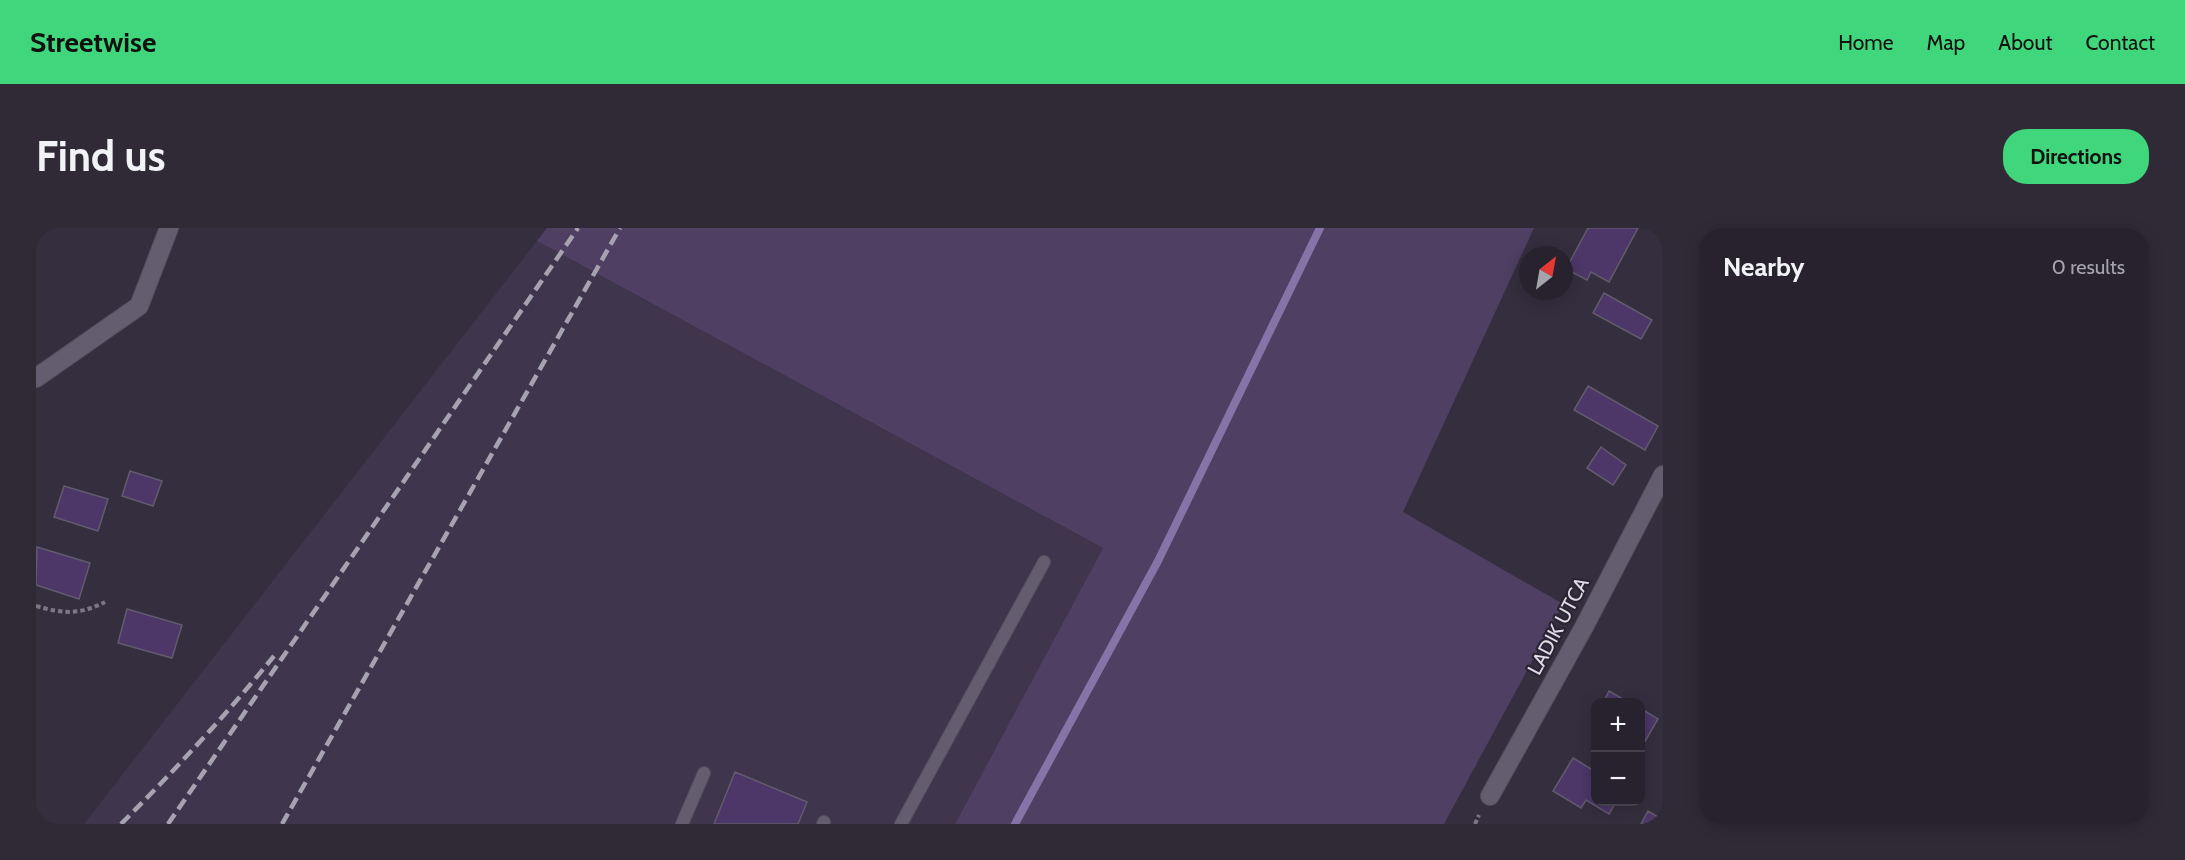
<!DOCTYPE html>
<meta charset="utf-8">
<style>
:root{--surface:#28222f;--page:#302a37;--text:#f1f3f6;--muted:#a5a4aa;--line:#443f4b;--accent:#40d77c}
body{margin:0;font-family:Cabin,sans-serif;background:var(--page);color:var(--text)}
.controls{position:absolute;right:18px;bottom:18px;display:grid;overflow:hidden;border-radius:12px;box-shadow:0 3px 15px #0003}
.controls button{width:54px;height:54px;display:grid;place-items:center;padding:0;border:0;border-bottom:2px solid var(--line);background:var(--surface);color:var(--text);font:30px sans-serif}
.compass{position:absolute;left:1483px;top:18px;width:54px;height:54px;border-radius:50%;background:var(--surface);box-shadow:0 3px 15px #0003;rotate:31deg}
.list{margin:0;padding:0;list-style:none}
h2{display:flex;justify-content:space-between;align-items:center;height:78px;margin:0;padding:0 24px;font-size:26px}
h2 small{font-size:20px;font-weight:400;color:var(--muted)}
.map{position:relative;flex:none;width:1627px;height:596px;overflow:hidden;border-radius:24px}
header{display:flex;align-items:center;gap:36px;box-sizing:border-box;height:84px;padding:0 30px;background:var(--accent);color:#111}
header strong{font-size:28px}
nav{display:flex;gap:33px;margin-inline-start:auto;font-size:21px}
.intro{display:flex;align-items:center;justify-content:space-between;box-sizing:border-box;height:144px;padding:0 36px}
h1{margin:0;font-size:42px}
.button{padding:15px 27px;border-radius:24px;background:var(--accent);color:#111;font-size:21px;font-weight:700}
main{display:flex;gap:36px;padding:0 36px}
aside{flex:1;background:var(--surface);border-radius:24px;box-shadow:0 3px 15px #0003}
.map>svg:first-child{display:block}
</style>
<header>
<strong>Streetwise</strong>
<nav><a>Home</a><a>Map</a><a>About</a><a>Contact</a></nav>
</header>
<div class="intro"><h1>Find us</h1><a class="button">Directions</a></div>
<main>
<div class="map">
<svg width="1627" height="596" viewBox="0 0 1627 596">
<rect width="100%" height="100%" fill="#352e3f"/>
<path fill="#3f364d" d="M 501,13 L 1067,320 L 919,596 L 48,596 Z"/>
<path fill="#4e3f63" d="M 511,0 L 1498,0 L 1367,284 L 1527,376 L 1408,596 L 919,596 L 1067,320 L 501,13 Z"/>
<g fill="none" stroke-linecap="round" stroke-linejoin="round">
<path stroke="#8873a8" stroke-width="8" d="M 979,596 L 1122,333 L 1284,0"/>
</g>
<path fill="#4c3768" stroke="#625b6e" stroke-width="1.5" d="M 1552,0 L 1602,0 L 1573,54 L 1555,44 L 1551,52 L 1530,41 Z
M 1568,65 L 1616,92 L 1605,111 L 1557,85 Z
M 1552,158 L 1622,198 L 1609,222 L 1538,182 Z
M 1565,219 L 1590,237 L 1577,257 L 1551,240 Z
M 94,243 L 126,253 L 117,278 L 86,268 Z
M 28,258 L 72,271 L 62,303 L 18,289 Z
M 1,319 L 54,335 L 43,371 L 0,357 Z
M 91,381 L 146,397 L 136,430 L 82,415 Z
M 1573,463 L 1594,475 L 1567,475 Z
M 1604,480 L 1622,491 L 1604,522 Z
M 1537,530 L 1560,544 L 1560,574 L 1580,574 L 1573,586 L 1550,572 L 1545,580 L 1517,563 Z
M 699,544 L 771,574 L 762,596 L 678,596 Z
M 1612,583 L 1627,592 L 1627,596 L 1605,596 Z"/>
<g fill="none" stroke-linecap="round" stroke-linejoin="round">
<defs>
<path id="lane" d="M 646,596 L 668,545
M 787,596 L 788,594
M 865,596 L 1008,334"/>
<path id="street" d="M 0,150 L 103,78 L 133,0
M 1454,568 L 1548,399 L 1627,247"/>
</defs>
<use href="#lane" stroke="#534d5c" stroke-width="14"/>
<use href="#street" stroke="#534d5c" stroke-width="20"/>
<path stroke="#7c7785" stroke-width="4" stroke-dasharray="4.5 3" stroke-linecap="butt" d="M 0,378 C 28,386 43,387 69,374
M 1439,596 L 1443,587"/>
<use href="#lane" stroke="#645d70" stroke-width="12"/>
<use href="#street" stroke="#645d70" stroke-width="18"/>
<path stroke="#a7a2af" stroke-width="4.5" stroke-dasharray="12 6" stroke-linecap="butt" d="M 85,596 C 139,542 190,487 238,428
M 132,596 L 542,0
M 246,596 L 584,0"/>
</g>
<g text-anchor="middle" stroke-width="4.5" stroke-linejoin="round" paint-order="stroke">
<g font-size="20" fill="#e0dce7" stroke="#2b2435">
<text transform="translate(1522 398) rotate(-62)" y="7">LADIK UTCA</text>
</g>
</g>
</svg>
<div class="controls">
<button>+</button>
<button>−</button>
</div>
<svg class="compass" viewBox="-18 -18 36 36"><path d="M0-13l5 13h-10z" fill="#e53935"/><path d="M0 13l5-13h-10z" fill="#a5a4aa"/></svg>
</div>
<aside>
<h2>Nearby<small>0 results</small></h2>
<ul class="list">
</ul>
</aside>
</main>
